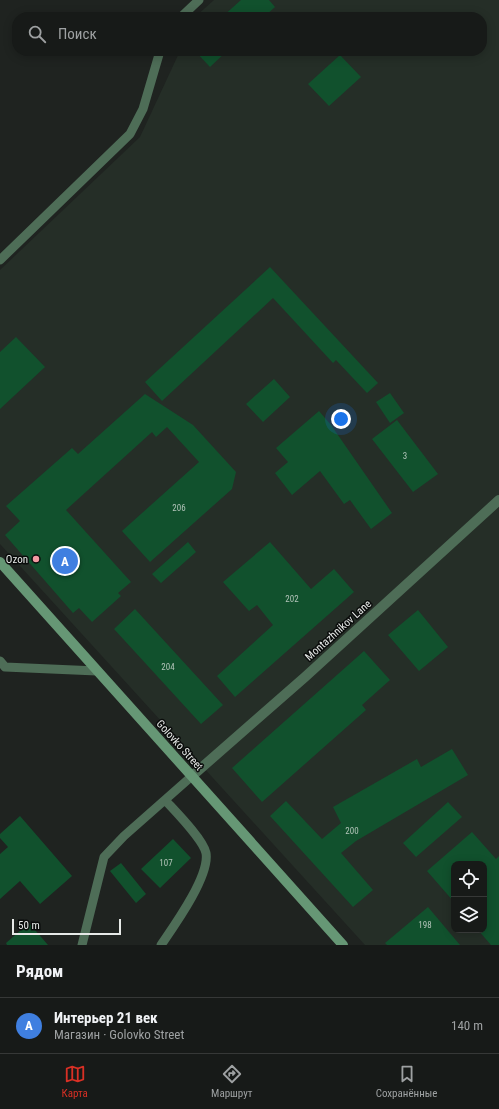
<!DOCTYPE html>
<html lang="ru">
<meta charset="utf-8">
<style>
:root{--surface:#171a18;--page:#202321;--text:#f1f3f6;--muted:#9ea1a2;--line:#363837;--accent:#d93025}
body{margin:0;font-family:"Roboto Condensed",sans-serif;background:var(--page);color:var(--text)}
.controls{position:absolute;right:12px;bottom:12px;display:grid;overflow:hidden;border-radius:8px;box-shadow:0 2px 10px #0003}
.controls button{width:36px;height:36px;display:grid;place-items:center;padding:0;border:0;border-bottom:1px solid var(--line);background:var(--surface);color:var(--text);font:20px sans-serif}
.scale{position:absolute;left:12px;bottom:10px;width:109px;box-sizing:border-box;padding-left:4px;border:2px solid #e6e9e7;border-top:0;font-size:11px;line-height:14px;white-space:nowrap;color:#e6e9e7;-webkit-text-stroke:3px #0a0c0b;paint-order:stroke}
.you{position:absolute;left:341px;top:419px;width:14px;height:14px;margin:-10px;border:3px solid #fff;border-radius:50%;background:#1a73e8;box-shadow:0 0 0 6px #1a73e833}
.badge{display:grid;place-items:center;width:26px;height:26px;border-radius:50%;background:var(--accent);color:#fff;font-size:13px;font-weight:700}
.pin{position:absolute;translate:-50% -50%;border:2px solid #fff;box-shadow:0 1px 4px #0006}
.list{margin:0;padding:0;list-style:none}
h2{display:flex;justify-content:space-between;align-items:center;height:52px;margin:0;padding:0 16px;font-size:17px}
h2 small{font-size:13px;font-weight:400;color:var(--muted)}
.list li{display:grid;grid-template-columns:26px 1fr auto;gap:12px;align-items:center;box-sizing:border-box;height:56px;padding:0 16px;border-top:1px solid var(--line)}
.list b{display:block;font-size:15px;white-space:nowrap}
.list p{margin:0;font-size:13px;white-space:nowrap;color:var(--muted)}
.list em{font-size:13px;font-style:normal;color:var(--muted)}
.icon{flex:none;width:22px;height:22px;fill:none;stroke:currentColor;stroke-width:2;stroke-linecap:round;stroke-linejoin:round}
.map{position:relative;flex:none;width:499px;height:945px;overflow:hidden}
.search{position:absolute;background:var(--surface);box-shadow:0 2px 10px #0003;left:12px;right:12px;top:12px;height:44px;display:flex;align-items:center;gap:10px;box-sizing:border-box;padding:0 14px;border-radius:16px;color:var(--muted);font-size:15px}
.sheet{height:108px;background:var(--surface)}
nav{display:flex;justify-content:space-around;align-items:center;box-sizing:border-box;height:56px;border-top:1px solid var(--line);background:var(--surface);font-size:11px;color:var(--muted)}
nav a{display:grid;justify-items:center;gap:2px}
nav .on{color:var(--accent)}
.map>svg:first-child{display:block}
</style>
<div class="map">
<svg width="499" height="945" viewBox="0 0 499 945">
<rect width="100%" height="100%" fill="#1f2320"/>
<path fill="#252e27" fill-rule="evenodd" d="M 214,0 L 499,0 L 499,945 L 365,945 L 0,544 L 0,270 L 140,137 L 180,51 L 482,51 L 482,17 L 195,17 ZM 454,864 L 484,864 L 484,930 L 454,930 Z"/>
<path fill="#11512d" d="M 241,0 L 269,0 L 275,7 L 264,17 L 222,17 Z
M 195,51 L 227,51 L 210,67 Z
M 340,55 L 361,77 L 329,106 L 308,84 Z
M 270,267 L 378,383 L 367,393 L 336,360 L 333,363 L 273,298 L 162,401 L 145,382 Z
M 16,337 L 45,367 L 0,409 L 0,352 Z
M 274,379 L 290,397 L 263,422 L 246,404 Z
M 390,393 L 404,413 L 390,423 L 376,402 Z
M 145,394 L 193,425 L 236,472 L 232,489 L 150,562 L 122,531 L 199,462 L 167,427 L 156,437 L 152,432 L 66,510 L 131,582 L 118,593 L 121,596 L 92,622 L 79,608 L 73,613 L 5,535 L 20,521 L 6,506 L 72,448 L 78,454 Z
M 319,411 L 331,425 L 392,513 L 371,529 L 350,500 L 344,504 L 320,471 L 292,495 L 275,473 L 288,462 L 276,448 Z
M 397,420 L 438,474 L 413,492 L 372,439 Z
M 188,542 L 196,552 L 161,583 L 152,574 Z
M 270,542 L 311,589 L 334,569 L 354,592 L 235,697 L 217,676 L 273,625 L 257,605 L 249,611 L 223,582 Z
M 135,609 L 223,705 L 201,724 L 114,629 Z
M 418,610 L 448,647 L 419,671 L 388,635 Z
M 364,651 L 390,680 L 362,705 L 366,710 L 262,802 L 232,768 Z
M 452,749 L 468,775 L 356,841 L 341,853 L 373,890 L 353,907 L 270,816 L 286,801 L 322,839 L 341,823 L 333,807 L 417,759 L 421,767 Z
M 448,802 L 462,817 L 416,857 L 403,843 Z
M 20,816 L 72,876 L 40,904 L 20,881 L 0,899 L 0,854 L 8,847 L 0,838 L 0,834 Z
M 472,832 L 496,859 L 499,856 L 499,945 L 491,945 L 478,930 L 484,930 L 484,864 L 454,864 L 454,902 L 427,871 Z
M 173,839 L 191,858 L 160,888 L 141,869 Z
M 121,863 L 146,894 L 136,903 L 110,871 Z
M 428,907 L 460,945 L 387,945 L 385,943 Z
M 29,923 L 48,945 L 7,945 L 6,943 Z"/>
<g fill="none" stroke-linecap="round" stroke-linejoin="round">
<path stroke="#4e6d57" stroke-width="9" d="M 181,17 L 199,0
M 0,260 L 130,134 L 143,109 L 160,51
M 0,661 L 5,667 L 97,671
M 82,945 L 104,857 L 124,836 L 192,776
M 161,945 C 174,926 210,876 206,853 C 203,839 175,811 165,800"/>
<path stroke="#4e6d57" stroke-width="10" d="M 192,776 L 305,677 L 499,500"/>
<path stroke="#669775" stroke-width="10" d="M 0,562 L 343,945"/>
</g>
<circle fill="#f49aa2" stroke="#0a0c0b" stroke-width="1.5" cx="36" cy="559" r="4"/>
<g text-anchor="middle" stroke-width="3" stroke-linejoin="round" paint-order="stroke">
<g font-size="9" fill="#b1c3b8">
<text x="405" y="459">3</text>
<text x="179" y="511">206</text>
<text x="292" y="602">202</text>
<text x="168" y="670">204</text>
<text x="352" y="834">200</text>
<text x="166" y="866">107</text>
<text x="425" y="928">198</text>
</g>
<g font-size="11" fill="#e6e9e7" stroke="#0a0c0b" text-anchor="end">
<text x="28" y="563">Ozon</text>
</g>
<g font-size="11" fill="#e6e9e7" stroke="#0a0c0b">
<text transform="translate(338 630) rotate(-42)" y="4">Montazhnikov Lane</text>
<text transform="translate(180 745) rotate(48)" y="4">Golovko Street</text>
</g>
</g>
</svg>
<div class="controls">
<button><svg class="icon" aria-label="locate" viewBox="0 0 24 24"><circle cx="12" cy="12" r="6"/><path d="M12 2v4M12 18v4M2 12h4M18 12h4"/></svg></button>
<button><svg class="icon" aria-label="layers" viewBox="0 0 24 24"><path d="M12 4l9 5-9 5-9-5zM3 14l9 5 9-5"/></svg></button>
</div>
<div class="scale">50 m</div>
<div class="you"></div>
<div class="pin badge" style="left:65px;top:561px;background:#3f7fe0">A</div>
<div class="search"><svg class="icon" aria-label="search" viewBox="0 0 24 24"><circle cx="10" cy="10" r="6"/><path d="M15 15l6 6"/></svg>Поиск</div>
</div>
<section class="sheet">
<h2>Рядом<small></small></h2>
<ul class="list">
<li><span class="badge" style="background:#3f7fe0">A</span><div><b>Интерьер 21 век</b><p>Магазин · Golovko Street</p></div><em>140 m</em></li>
</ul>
</section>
<nav>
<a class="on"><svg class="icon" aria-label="map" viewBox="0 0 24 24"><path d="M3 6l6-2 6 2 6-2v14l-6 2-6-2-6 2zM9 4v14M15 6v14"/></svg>Карта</a>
<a><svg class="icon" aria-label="directions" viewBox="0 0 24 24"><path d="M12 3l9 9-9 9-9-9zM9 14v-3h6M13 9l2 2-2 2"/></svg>Маршрут</a>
<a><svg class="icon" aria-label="saved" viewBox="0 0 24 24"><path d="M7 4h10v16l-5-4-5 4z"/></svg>Сохранённые</a>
</nav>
